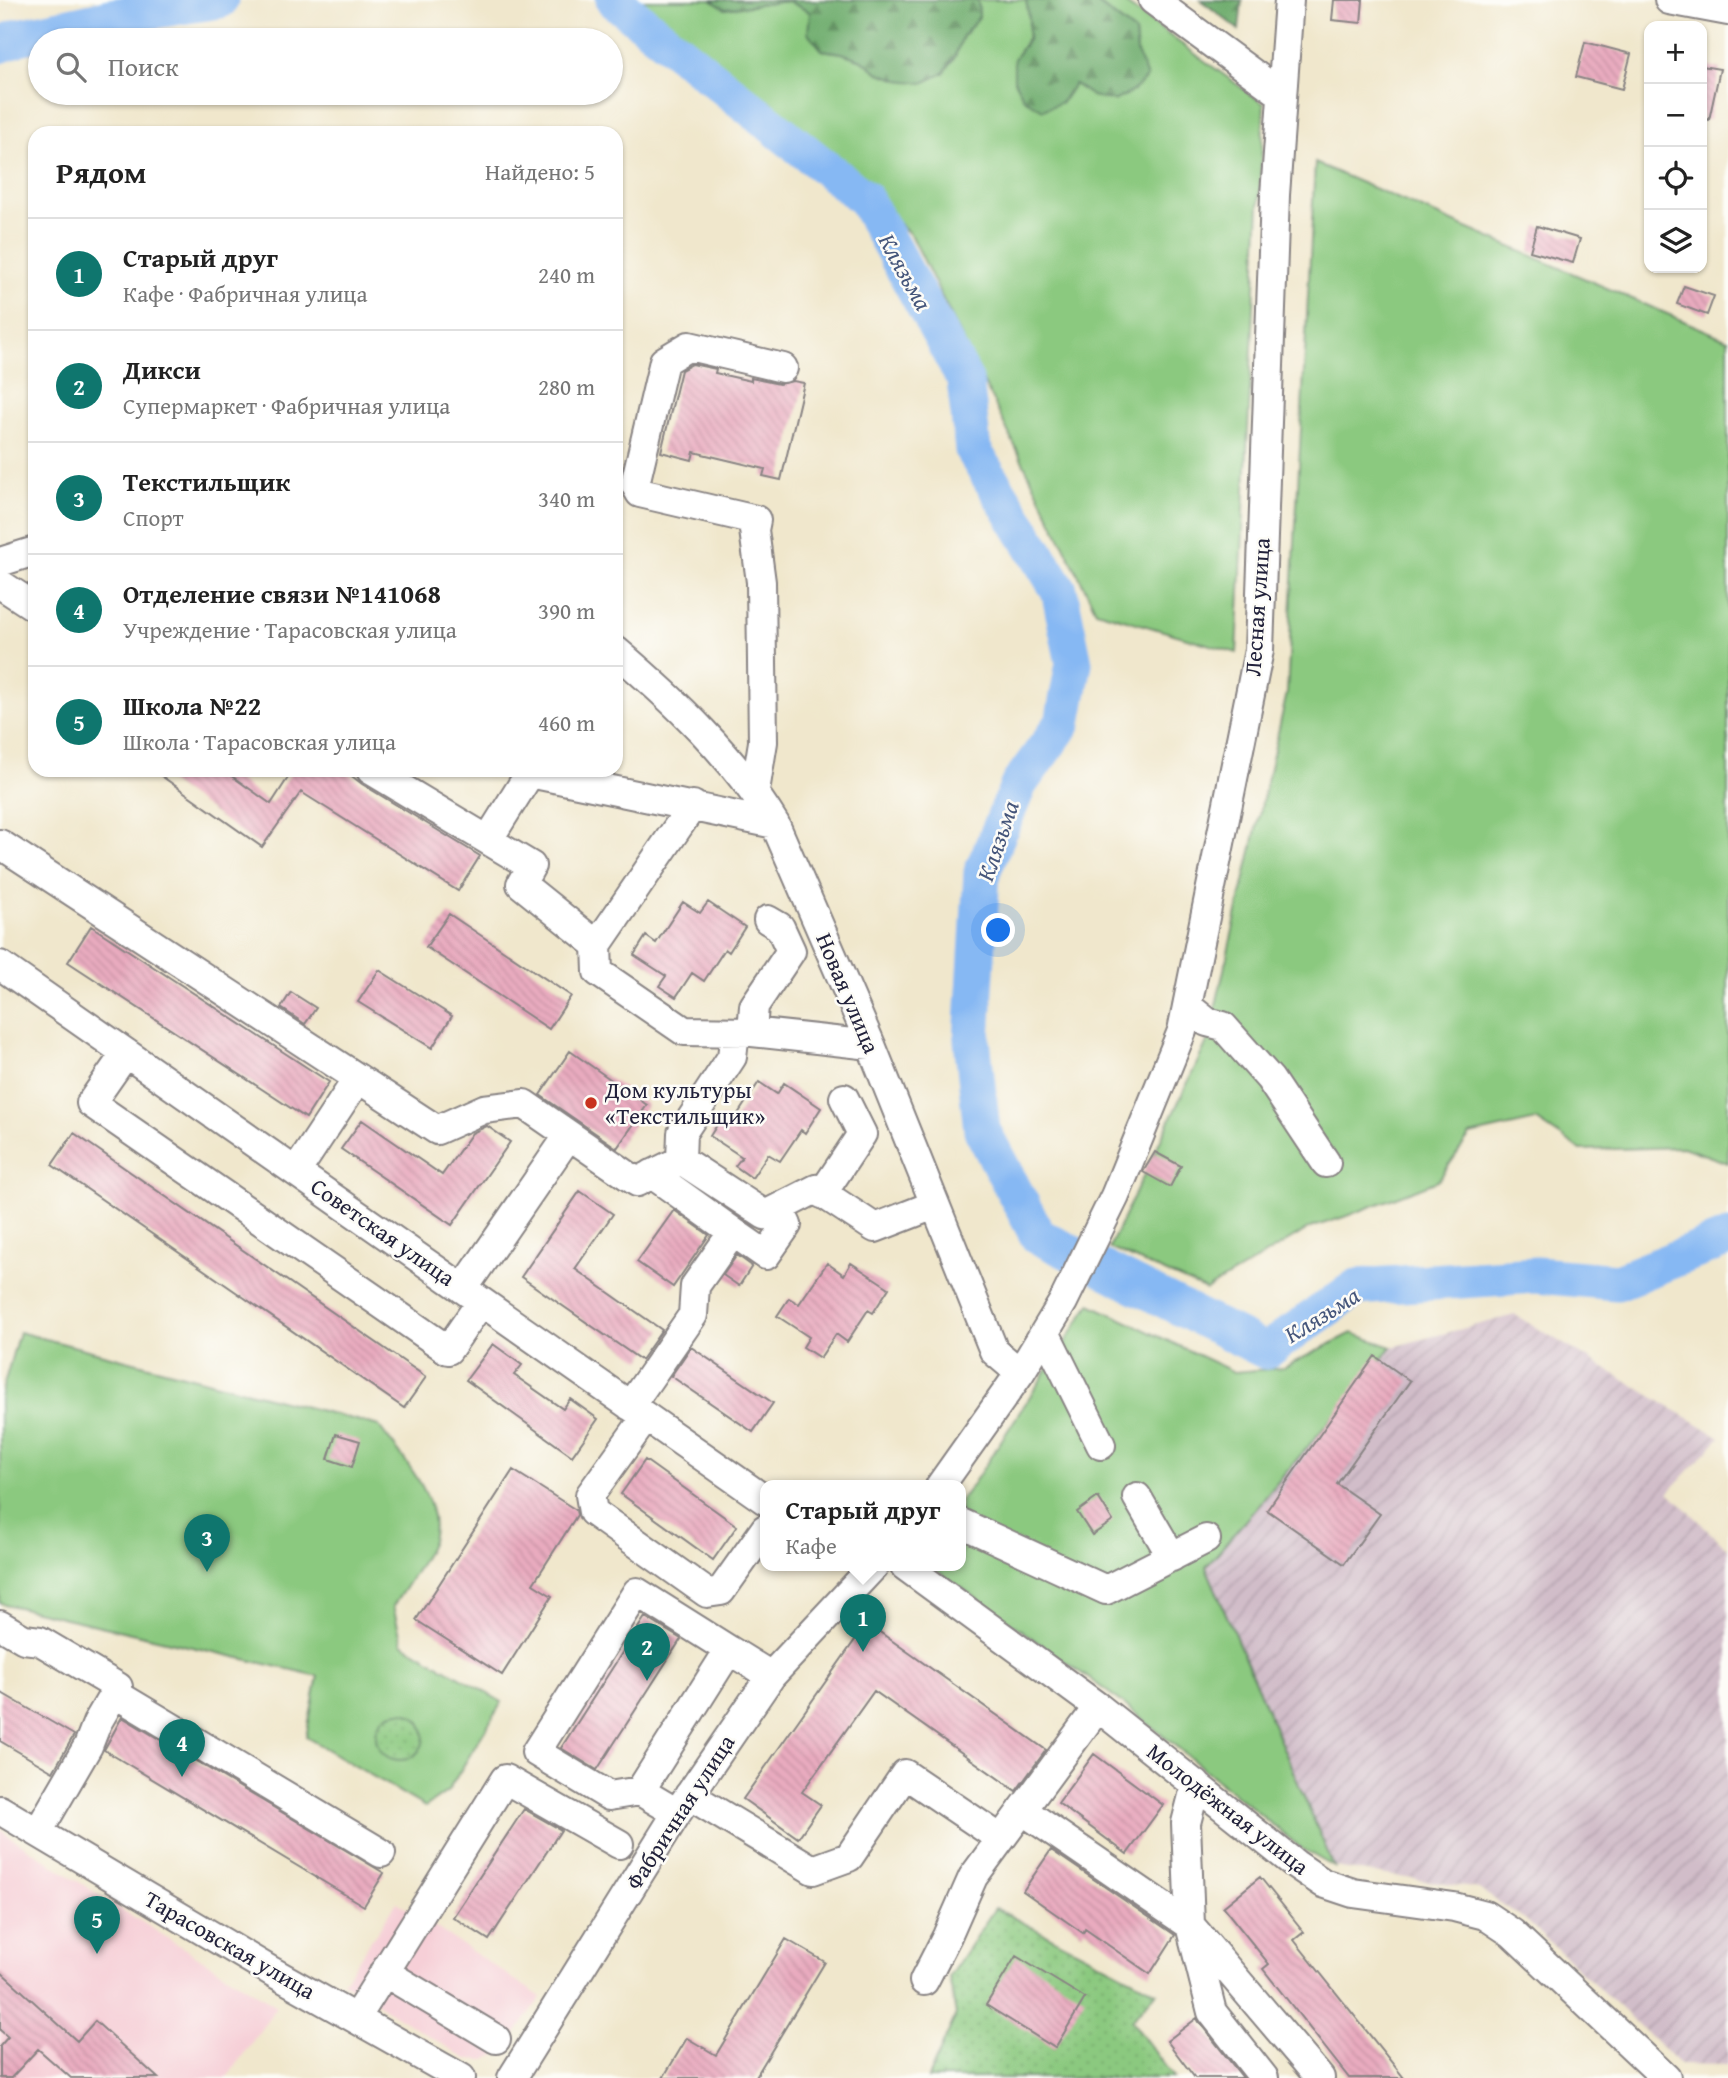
<!DOCTYPE html>
<html lang="ru">
<meta charset="utf-8">
<style>
:root{--surface:#fff;--page:#f2f2f2;--text:#222;--muted:#767676;--line:#e0e0e0;--accent:#0f766e}
body{margin:0;font-family:"Gentium Book Plus",serif;background:var(--page);color:var(--text)}
.controls{position:absolute;right:21px;top:21px;display:grid;overflow:hidden;border-radius:14px;box-shadow:0 2px 5px #0004}
.controls button{width:63px;height:63px;display:grid;place-items:center;padding:0;border:0;border-bottom:2px solid var(--line);background:var(--surface);color:var(--text);font:35px sans-serif}
.you{position:absolute;left:999px;top:931px;width:24px;height:24px;margin:-18px;border:5px solid #fff;border-radius:50%;background:#1a73e8;box-shadow:0 0 0 10px #1a73e833}
.badge{display:grid;place-items:center;width:46px;height:46px;border-radius:50%;background:var(--accent);color:#fff;font-size:23px;font-weight:700}
.pin{position:absolute;translate:-50% -58px;filter:drop-shadow(0 2px 4px #0008)}
.pin::after{content:'';position:absolute;top:37px;width:24px;height:21px;background:inherit;clip-path:polygon(0 0,100% 0,50% 100%)}
.popup{position:absolute;left:760px;top:1480px;width:206px;height:91px;box-sizing:border-box;display:grid;place-content:center;border-radius:14px;background:var(--surface);filter:drop-shadow(0 2px 5px #0005);font-size:23px;white-space:nowrap;color:var(--muted)}
.popup b{font-size:26px;color:var(--text)}
.popup::after{content:'';position:absolute;left:50%;top:100%;margin-left:-14px;border:14px solid transparent;border-top-color:var(--surface)}
.list{margin:0;padding:0;list-style:none}
h2{display:flex;justify-content:space-between;align-items:center;height:91px;margin:0;padding:0 28px;font-size:30px}
h2 small{font-size:23px;font-weight:400;color:var(--muted)}
.list li{display:grid;grid-template-columns:46px 1fr auto;gap:21px;align-items:center;box-sizing:border-box;height:112px;padding:0 28px;border-top:2px solid var(--line)}
.list b{display:block;font-size:26px;white-space:nowrap}
.list p{margin:0;font-size:23px;white-space:nowrap;color:var(--muted)}
.list em{font-size:23px;font-style:normal;color:var(--muted)}
.icon{flex:none;width:38px;height:38px;fill:none;stroke:currentColor;stroke-width:2;stroke-linecap:round;stroke-linejoin:round}
.map{position:relative;flex:none;width:1728px;height:2078px;overflow:hidden}
.search{position:absolute;background:var(--surface);box-shadow:0 2px 5px #0004;left:28px;top:28px;width:595px;height:77px;display:flex;align-items:center;gap:18px;box-sizing:border-box;padding:0 24px;border-radius:38px;color:var(--muted);font-size:26px}
.panel{position:absolute;background:var(--surface);box-shadow:0 2px 5px #0004;left:28px;top:126px;width:595px;height:651px;border-radius:21px}
.map>svg:first-child{display:block}
</style>
<div class="map">
<svg width="1728" height="2078" viewBox="0 0 1728 2078">
<defs>
<pattern id="industrial-furrows" width="10" height="10" patternUnits="userSpaceOnUse" patternTransform="scale(1.75)"><rect width="10" height="10" fill="#d1bdc9"/><path d="M-1 1l2-2M0 10L10 0M9 11l2-2" fill="none" stroke="#b3a2ae"/></pattern>
<pattern id="forest-firs" width="22" height="20" patternUnits="userSpaceOnUse" patternTransform="scale(1.75)"><rect width="22" height="20" fill="#70ad6e"/><path d="M5 1l3.5 6h-7zM16 11l3.5 6h-7z" fill="#5c8c5c"/></pattern>
<pattern id="park-dots" width="8" height="8" patternUnits="userSpaceOnUse" patternTransform="scale(1.75)"><rect width="8" height="8" fill="#8bc97f"/><path d="M2 2h.1M6 6h.1" fill="none" stroke="#78ac6f" stroke-width="1.8" stroke-linecap="round"/></pattern>
<pattern id="building-back-hatch" width="6" height="6" patternUnits="userSpaceOnUse" patternTransform="scale(1.75)"><rect width="6" height="6" fill="#e9abbf"/><path d="M-1 5l2 2M0 0l6 6M5-1l2 2" fill="none" stroke="#c893a5"/></pattern>
</defs>
<rect width="100%" height="100%" fill="#fdfcf7"/>
<filter id="ink" filterUnits="userSpaceOnUse"><feTurbulence type="fractalNoise" baseFrequency=".0143" numOctaves="2"/><feDisplacementMap in="SourceGraphic" scale="14" xChannelSelector="R" yChannelSelector="G"/><feConvolveMatrix kernelMatrix="1 2 1 2 8 2 1 2 1" color-interpolation-filters="sRGB"/></filter>
<filter id="wash" filterUnits="userSpaceOnUse"><feTurbulence type="fractalNoise" baseFrequency=".00686" numOctaves="4" result="noise"/><feDisplacementMap in="SourceGraphic" scale="28" xChannelSelector="R" yChannelSelector="G"/><feGaussianBlur stdDeviation="1.57" result="paint"/><feColorMatrix in="noise" values="0 0 0 0 0 0 0 0 0 0 0 0 0 0 0 0 0 1.4 0 .05"/><feComposite in="paint" operator="in"/></filter>
<g filter="url(#wash)">
<rect width="100%" height="100%" fill="#f0e7cc"/>
<path fill="#f6cfd7" d="M 0,1830 L 111,1903 L 277,2006 L 227,2078 L 0,2078 Z
M 397,1902 L 541,1997 L 504,2051 L 485,2060 L 466,2059 L 343,1982 Z"/>
<path fill="url(#industrial-furrows)" d="M 1515,1315 L 1720,1437 L 1669,1492 L 1728,1549 L 1728,2065 L 1680,2064 L 1526,1920 L 1479,1889 L 1334,1867 L 1206,1567 L 1392,1347 Z"/>
<path fill="#8bc97f" stroke="#56765d" stroke-width="2" d="M 609,0 L 711,0 L 725,9 L 788,1 L 810,12 L 822,50 L 842,53 L 862,60 L 879,73 L 944,73 L 955,56 L 963,36 L 979,17 L 978,0 L 1026,0 C 1032,29 1032,35 1014,59 L 1062,102 L 1074,84 L 1092,96 L 1137,53 L 1135,32 L 1094,0 L 1121,0 L 1264,104 L 1237,653 L 1096,611 L 912,236 L 771,102 Z
M 1315,163 L 1728,340 L 1728,1163 L 1683,1147 L 1581,1150 L 1536,1120 L 1470,1135 L 1438,1181 L 1344,1217 L 1310,1228 L 1206,1290 L 1109,1248 L 1208,1040 L 1287,693 Z
M 1090,1304 L 1234,1372 L 1283,1368 L 1352,1333 L 1392,1347 L 1206,1567 L 1334,1867 L 1301,1848 L 1119,1700 L 931,1566 L 961,1566 L 961,1499 L 971,1487 Z
M 19,1332 L 379,1426 C 401,1457 443,1499 432,1540 C 427,1556 403,1591 393,1606 L 402,1643 L 502,1702 L 448,1791 L 425,1807 L 306,1737 L 318,1676 L 0,1603 L 0,1398 Z"/>
<path fill="url(#forest-firs)" stroke="#496854" stroke-width="2" d="M 711,0 L 978,0 L 979,17 L 963,36 L 955,56 L 944,73 L 923,83 L 899,80 L 879,73 L 862,60 L 842,53 L 822,50 L 808,33 L 810,12 L 788,1 L 725,9 Z
M 1026,0 L 1093,0 L 1135,32 L 1137,53 L 1147,77 L 1133,91 L 1114,101 L 1092,96 L 1074,84 L 1062,102 L 1043,110 L 1024,99 L 1014,80 L 1014,59 L 1028,40 L 1029,18 Z
M 1201,0 L 1242,0 L 1239,30 Z"/>
<path fill="url(#park-dots)" stroke="#56765d" stroke-width="2" d="M376 1736a24 24 0 1 1 48 0a24 24 0 1 1-48 0Z
M 995,1908 L 1157,1992 L 1131,2020 L 1174,2078 L 928,2078 L 956,2015 L 949,1977 Z"/>
<g fill="none" stroke-linecap="round" stroke-linejoin="round">
<path stroke="#86b8f3" stroke-width="37" d="M 614,0 L 865,199 L 965,380 L 973,450 L 1059,590 L 1074,663 L 1063,723 L 1019,784 L 982,872 L 972,1040 L 982,1130 L 1038,1236 L 1266,1351 L 1357,1287 L 1536,1275 L 1617,1282 L 1728,1238
M 0,45 L 19,37 L 110,17 L 220,0"/>
</g>
<g id="blocks">
<path fill="url(#building-back-hatch)" d="M 1334,0 L 1363,0 L 1361,23 L 1332,20 Z
M 1585,42 L 1631,54 L 1622,89 L 1576,77 Z
M 1702,66 L 1720,69 L 1709,120 L 1702,119 Z
M 1537,226 L 1580,239 L 1573,263 L 1530,251 Z
M 1684,286 L 1714,296 L 1707,315 L 1677,304 Z
M 692,364 L 716,369 L 715,373 L 751,381 L 751,378 L 779,384 L 793,381 L 804,383 L 781,480 L 763,476 L 765,469 L 694,452 L 692,460 L 661,452 L 681,370 Z
M 153,770 L 223,770 L 271,804 L 293,770 L 344,770 L 362,784 L 480,856 L 458,891 L 301,792 L 262,847 Z
M 683,902 L 700,913 L 708,902 L 745,927 L 729,952 L 725,949 L 704,981 L 692,973 L 676,997 L 659,986 L 666,976 L 634,955 L 646,936 L 656,943 Z
M 449,914 L 571,996 L 549,1029 L 426,947 Z
M 91,926 L 329,1082 L 306,1118 L 68,962 Z
M 379,970 L 452,1016 L 432,1048 L 358,1002 Z
M 291,992 L 316,1008 L 305,1024 L 281,1008 Z
M 570,1051 L 647,1105 L 617,1148 L 540,1095 Z
M 759,1082 L 777,1094 L 784,1083 L 821,1108 L 805,1133 L 801,1130 L 780,1161 L 768,1154 L 752,1178 L 735,1166 L 742,1157 L 710,1136 L 722,1117 L 732,1123 Z
M 362,1120 L 442,1175 L 472,1133 L 487,1126 L 510,1142 L 452,1225 L 341,1149 Z
M 74,1133 L 426,1377 L 404,1408 L 52,1165 Z
M 1155,1152 L 1181,1166 L 1170,1187 L 1143,1172 Z
M 580,1191 L 613,1214 L 575,1269 L 662,1330 L 641,1360 L 521,1277 Z
M 674,1210 L 709,1235 L 673,1287 L 637,1262 Z
M 737,1255 L 752,1266 L 739,1286 L 723,1275 Z
M 827,1263 L 844,1275 L 851,1263 L 889,1288 L 873,1313 L 868,1310 L 847,1342 L 836,1334 L 820,1358 L 803,1347 L 809,1337 L 777,1316 L 789,1298 L 799,1304 Z
M 493,1344 L 522,1365 L 514,1375 L 563,1409 L 570,1399 L 598,1419 L 572,1456 L 466,1380 Z
M 691,1347 L 773,1403 L 753,1432 L 671,1376 Z
M 1375,1356 L 1410,1381 L 1337,1484 L 1380,1514 L 1344,1564 L 1267,1510 Z
M 336,1434 L 360,1441 L 352,1467 L 328,1459 Z
M 645,1460 L 737,1526 L 713,1560 L 621,1494 Z
M 513,1470 L 576,1510 L 577,1515 L 533,1584 L 552,1596 L 502,1675 L 416,1620 Z
M 1098,1497 L 1113,1521 L 1092,1535 L 1077,1512 Z
M 645,1617 L 681,1639 L 597,1770 L 561,1748 Z
M 867,1623 L 1046,1750 L 1016,1791 L 874,1691 L 802,1792 L 821,1805 L 798,1838 L 743,1799 Z
M 0,1692 L 74,1735 L 53,1772 L 0,1741 Z
M 122,1717 L 384,1873 L 364,1906 L 104,1750 Z
M 1094,1754 L 1163,1805 L 1127,1854 L 1058,1803 Z
M 524,1809 L 561,1830 L 489,1940 L 453,1917 Z
M 1051,1850 L 1175,1935 L 1150,1974 L 1085,1929 L 1083,1933 L 1023,1891 Z
M 1260,1877 L 1304,1932 L 1294,1940 L 1404,2078 L 1349,2078 L 1263,1969 L 1269,1964 L 1223,1907 Z
M 786,1939 L 825,1962 L 755,2078 L 663,2078 L 687,2038 L 716,2055 Z
M 1016,1956 L 1085,1998 L 1055,2048 L 986,2005 Z
M 0,1971 L 77,2041 L 95,2021 L 158,2078 L 71,2078 L 38,2049 L 11,2078 L 0,2078 L 0,2046 L 8,2037 L 0,2030 Z
M 1197,2018 L 1199,2022 L 1243,2078 L 1195,2078 L 1167,2041 Z"/>
</g>
</g>
<g filter="url(#ink)">
<use href="#blocks" fill-opacity="0" stroke="#898484" stroke-width="2"/>
<g fill="none" stroke-linecap="round" stroke-linejoin="round">
<defs>
<path id="minor" d="M 1153,0 L 1281,94
M 1669,0 L 1728,11
M 0,562 L 35,551
M 0,584 L 35,607
M 616,651 C 675,701 734,757 775,824 L 871,1045 L 994,1351 L 1020,1373
M 371,770 L 531,866 L 521,884 L 597,945 L 598,972 L 684,1031 L 752,1032 L 871,1045
M 755,791 L 763,742 L 761,582 L 754,530 L 756,520 L 640,493 L 635,484 L 664,361 L 689,346 L 783,368
M 488,840 L 530,773 L 775,824
M 0,844 L 437,1130 L 484,1109 L 524,1104 L 637,1182 L 681,1160 L 765,1215 L 816,1189 L 875,1228 L 934,1205
M 597,945 L 693,805
M 0,965 L 765,1500
M 1187,1006 L 1207,1022 L 1223,1026 L 1270,1079 L 1326,1163
M 752,1032 L 754,1006 L 791,951 L 780,927 L 768,920
M 126,1053 L 91,1103 L 448,1350 L 481,1302
M 681,1160 L 682,1133 L 732,1057 L 735,1032
M 296,1172 L 358,1078
M 652,1174 L 733,1232
M 822,1194 L 862,1134 L 844,1098
M 463,1289 L 569,1135
M 1045,1332 L 1101,1445
M 630,1406 L 693,1315 L 695,1286 L 733,1232 L 766,1255 L 787,1225 L 779,1208
M 646,1417 L 590,1495 L 593,1512 L 707,1593 L 721,1591 L 765,1529
M 940,1486 L 1020,1373 L 1063,1302 L 1115,1196 L 1182,1031 L 1259,650 L 1275,195 L 1289,0
M 1137,1497 L 1172,1557
M 961,1523 L 1106,1590 L 1206,1539
M 905,1566 L 1098,1707 L 1295,1864 L 1323,1883 L 1353,1893 L 1454,1907 L 1485,1915 L 1512,1933 L 1666,2078
M 0,1625 L 24,1639 L 40,1641 L 118,1687 L 97,1723 L 88,1746 L 38,1832
M 114,1693 L 381,1853
M 1196,1784 L 1186,1823 L 1190,1925 L 1212,2012 L 1264,2078
M 640,1791 L 609,1796 L 536,1752 L 637,1592 L 729,1650
M 689,1795 L 813,1870 L 849,1857 L 905,1774 L 1001,1839
M 0,1810 L 271,1971 L 461,2078
M 1022,1810 L 1190,1925 L 1320,2078
M 677,1813 L 640,1791 L 729,1650 L 771,1676
M 384,1972 L 496,2039
M 924,1981 L 947,1936 L 973,1877 L 1098,1707
M 356,2018 L 505,1779 L 619,1844
M 512,2078 L 677,1813 L 771,1676 L 874,1566"/>
</defs>
<use href="#minor" stroke="#898484" stroke-width="32"/>
<use href="#minor" stroke="#fff" stroke-width="28"/>
</g>
</g>
<circle fill="#c8321e" stroke="#fdfcf7" stroke-width="2.5" cx="591" cy="1103" r="7"/>
<g text-anchor="middle" stroke-width="5" stroke-linejoin="round" paint-order="stroke">
<g font-size="23" fill="#22223b" stroke="#fdfcf7">
<text transform="translate(1257 607) rotate(-86)" y="8">Лесная улица</text>
<text transform="translate(848 993) rotate(67)" y="8">Новая улица</text>
<text transform="translate(383 1232) rotate(35)" y="8">Советская улица</text>
<text transform="translate(1228 1809) rotate(38)" y="8">Молодёжная улица</text>
<text transform="translate(680 1812) rotate(-57)" y="8">Фабричная улица</text>
<text transform="translate(230 1945) rotate(30)" y="8">Тарасовская улица</text>
</g>
<g font-size="23" fill="#22223b" stroke="#fdfcf7" text-anchor="start">
<text x="605" y="1098">Дом культуры<tspan x="605" dy="26">«Текстильщик»</tspan></text>
</g>
<g font-size="24" font-style="italic" fill="#45567b" stroke="#fdfcf7">
<text transform="translate(905 272) rotate(61)" y="8">Клязьма</text>
<text transform="translate(998 841) rotate(-71)" y="8">Клязьма</text>
<text transform="translate(1322 1315) rotate(-32)" y="8">Клязьма</text>
</g>
</g>
</svg>
<div class="controls">
<button>+</button>
<button>−</button>
<button><svg class="icon" aria-label="locate" viewBox="0 0 24 24"><circle cx="12" cy="12" r="6"/><path d="M12 2v4M12 18v4M2 12h4M18 12h4"/></svg></button>
<button><svg class="icon" aria-label="layers" viewBox="0 0 24 24"><path d="M12 4l9 5-9 5-9-5zM3 14l9 5 9-5"/></svg></button>
</div>
<div class="you"></div>
<div class="pin badge" style="left:863px;top:1652px">1</div>
<div class="popup"><b>Старый друг</b>Кафе</div>
<div class="pin badge" style="left:647px;top:1681px">2</div>
<div class="pin badge" style="left:207px;top:1572px">3</div>
<div class="pin badge" style="left:182px;top:1777px">4</div>
<div class="pin badge" style="left:97px;top:1954px">5</div>
<div class="search"><svg class="icon" aria-label="search" viewBox="0 0 24 24"><circle cx="10" cy="10" r="6"/><path d="M15 15l6 6"/></svg>Поиск</div>
<section class="panel">
<h2>Рядом<small>Найдено: 5</small></h2>
<ul class="list">
<li><span class="badge">1</span><div><b>Старый друг</b><p>Кафе · Фабричная улица</p></div><em>240 m</em></li>
<li><span class="badge">2</span><div><b>Дикси</b><p>Супермаркет · Фабричная улица</p></div><em>280 m</em></li>
<li><span class="badge">3</span><div><b>Текстильщик</b><p>Спорт</p></div><em>340 m</em></li>
<li><span class="badge">4</span><div><b>Отделение связи №141068</b><p>Учреждение · Тарасовская улица</p></div><em>390 m</em></li>
<li><span class="badge">5</span><div><b>Школа №22</b><p>Школа · Тарасовская улица</p></div><em>460 m</em></li>
</ul>
</section>
</div>
